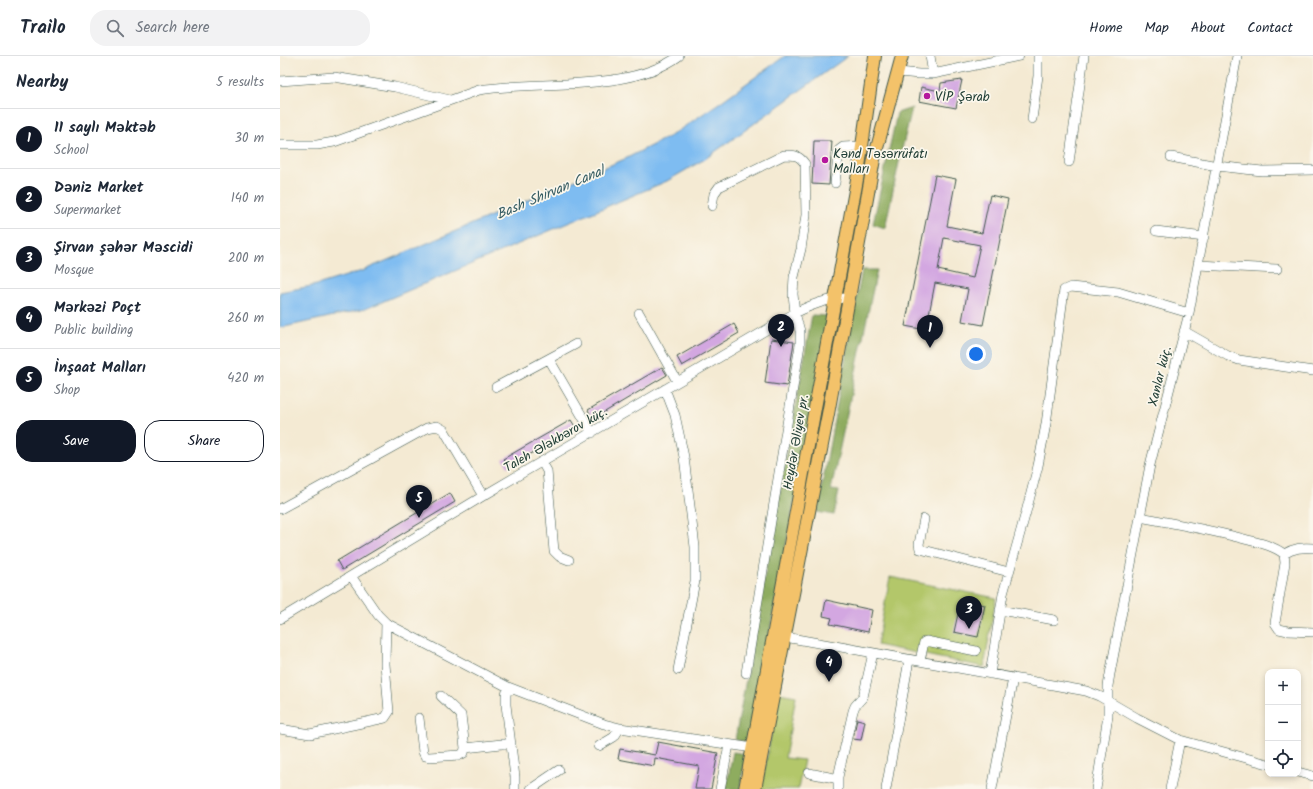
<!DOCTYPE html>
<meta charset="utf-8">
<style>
:root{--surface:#fff;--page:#f2f2f3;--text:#1f2937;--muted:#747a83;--line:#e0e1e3;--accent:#111827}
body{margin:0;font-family:Kalam,sans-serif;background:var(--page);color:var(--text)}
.controls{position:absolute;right:12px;bottom:12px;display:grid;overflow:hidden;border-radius:8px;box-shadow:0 2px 6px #0003}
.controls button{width:36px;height:36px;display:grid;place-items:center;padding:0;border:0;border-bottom:1px solid var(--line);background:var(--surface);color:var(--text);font:20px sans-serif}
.you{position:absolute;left:696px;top:298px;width:14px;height:14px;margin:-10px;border:3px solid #fff;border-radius:50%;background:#1a73e8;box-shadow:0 0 0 6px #1a73e833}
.badge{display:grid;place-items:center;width:26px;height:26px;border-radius:50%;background:var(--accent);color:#fff;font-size:13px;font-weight:700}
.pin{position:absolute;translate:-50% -33px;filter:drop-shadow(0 1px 2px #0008)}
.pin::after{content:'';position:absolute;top:21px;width:14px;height:12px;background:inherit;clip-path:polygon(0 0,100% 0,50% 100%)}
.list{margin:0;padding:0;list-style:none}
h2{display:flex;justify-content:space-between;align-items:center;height:52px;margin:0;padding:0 16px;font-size:17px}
h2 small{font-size:13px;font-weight:400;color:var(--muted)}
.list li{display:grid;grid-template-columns:26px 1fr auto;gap:12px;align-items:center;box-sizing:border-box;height:60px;padding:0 16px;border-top:1px solid var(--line)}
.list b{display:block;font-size:15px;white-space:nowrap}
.list p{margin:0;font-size:13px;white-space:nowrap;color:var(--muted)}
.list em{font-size:13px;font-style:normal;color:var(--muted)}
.actions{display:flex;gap:8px;padding:12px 16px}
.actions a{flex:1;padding:9px 0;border:1px solid var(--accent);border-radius:16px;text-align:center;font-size:14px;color:var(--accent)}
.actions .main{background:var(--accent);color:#fff}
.icon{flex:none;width:22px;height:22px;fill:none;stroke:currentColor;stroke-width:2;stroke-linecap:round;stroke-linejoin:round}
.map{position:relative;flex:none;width:1033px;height:733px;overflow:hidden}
header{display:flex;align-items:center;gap:24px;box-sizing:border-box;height:56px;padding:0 20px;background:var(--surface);border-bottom:1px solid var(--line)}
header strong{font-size:19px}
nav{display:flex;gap:22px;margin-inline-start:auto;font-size:14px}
.search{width:280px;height:36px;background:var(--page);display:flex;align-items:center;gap:10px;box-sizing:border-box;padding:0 14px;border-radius:16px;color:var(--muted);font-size:15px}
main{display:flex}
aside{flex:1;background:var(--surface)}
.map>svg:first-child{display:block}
</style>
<header>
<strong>Trailo</strong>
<div class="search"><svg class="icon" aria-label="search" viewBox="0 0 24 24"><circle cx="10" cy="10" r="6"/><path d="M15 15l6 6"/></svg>Search here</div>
<nav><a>Home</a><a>Map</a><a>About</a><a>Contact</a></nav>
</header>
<main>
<aside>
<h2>Nearby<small>5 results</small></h2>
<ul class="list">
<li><span class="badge">1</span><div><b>11 saylı Məktəb</b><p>School</p></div><em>30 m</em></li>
<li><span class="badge">2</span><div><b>Dəniz Market</b><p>Supermarket</p></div><em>140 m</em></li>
<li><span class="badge">3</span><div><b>Şirvan şəhər Məscidi</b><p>Mosque</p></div><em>200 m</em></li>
<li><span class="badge">4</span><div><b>Mərkəzi Poçt</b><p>Public building</p></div><em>260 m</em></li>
<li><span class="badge">5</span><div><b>İnşaat Malları</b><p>Shop</p></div><em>420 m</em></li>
</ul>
<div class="actions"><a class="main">Save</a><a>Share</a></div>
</aside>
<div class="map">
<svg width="1033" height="733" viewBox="0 0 1033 733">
<rect width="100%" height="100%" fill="#fbf7ec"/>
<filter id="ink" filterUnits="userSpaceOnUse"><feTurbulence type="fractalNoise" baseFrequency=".025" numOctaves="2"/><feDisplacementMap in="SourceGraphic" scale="8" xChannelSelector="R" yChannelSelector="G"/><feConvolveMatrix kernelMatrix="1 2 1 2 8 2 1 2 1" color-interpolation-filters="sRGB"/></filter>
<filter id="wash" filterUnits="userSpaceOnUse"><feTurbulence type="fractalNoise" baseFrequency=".012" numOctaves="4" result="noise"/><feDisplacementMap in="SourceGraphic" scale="16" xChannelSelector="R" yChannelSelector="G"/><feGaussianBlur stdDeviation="0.9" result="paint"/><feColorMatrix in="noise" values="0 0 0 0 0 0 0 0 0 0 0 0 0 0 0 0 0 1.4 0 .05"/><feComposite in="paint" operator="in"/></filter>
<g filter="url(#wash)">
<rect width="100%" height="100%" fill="#f4ead3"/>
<path fill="#b3c76b" stroke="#698250" d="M 610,521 L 716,542 L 704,611 L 597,589 Z
M 499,637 L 516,640 L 505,702 L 524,704 L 518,733 L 481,733 Z"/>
<path fill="#8eac5f" stroke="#56744a" d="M 632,52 L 621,97 L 605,172 L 593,168 L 617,57 Z
M 582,214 L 597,214 L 551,434 L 559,435 L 554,459 L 537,456 Z
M 532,259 L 549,260 L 469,686 L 455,684 Z
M 453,696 L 466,698 L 460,733 L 446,733 Z"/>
<path fill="#7ebcf1" stroke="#4e7c92" d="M 505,0 L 568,0 L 425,103 L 387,125 L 85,253 L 0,272 L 0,236 L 37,229 L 82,215 L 347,102 L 392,79 L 439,47 Z"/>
<g id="blocks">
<path fill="#d3a7e1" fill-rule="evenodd" d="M 682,24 L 676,52 L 639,45 L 641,31 L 660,35 L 661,27 Z
M 534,85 L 552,85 L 549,129 L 532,128 Z
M 655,119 L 676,123 L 667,170 L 702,177 L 710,139 L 728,143 L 703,269 L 682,265 L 688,233 L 655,227 L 646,274 L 625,270 ZM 664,182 L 700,189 L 693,222 L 658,214 Z
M 454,268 L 459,277 L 402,310 L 397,301 Z
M 491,283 L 514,286 L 507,330 L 485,327 Z
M 382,311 L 387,319 L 313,363 L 308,354 Z
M 291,364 L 296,372 L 228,411 L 223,403 Z
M 170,437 L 175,446 L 62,514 L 57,505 Z
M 546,544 L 592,554 L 588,576 L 550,568 L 552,562 L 543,560 Z
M 681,544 L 705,549 L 698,581 L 674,576 Z
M 577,663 L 585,665 L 581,684 L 573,683 Z
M 378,686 L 438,697 L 431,733 L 415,733 L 419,710 L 375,702 L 374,710 L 338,703 L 340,693 L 375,699 Z"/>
</g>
</g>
<g filter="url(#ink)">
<use href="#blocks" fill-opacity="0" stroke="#3f574c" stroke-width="1"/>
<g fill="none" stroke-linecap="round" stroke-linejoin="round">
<defs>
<path id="minor" d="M 650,0 L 653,18
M 619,16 L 639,18 L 653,18 L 739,0
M 0,25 L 54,21 L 115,31 L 170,44
M 752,63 L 758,20 L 758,0
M 0,89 L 37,89 L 54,86 L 199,34 C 259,24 349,37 399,0
M 891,101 L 937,110 L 982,115 L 1033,114
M 789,106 L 804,0
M 555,127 L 559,94 L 563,91 L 581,90
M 432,150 L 434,138 L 439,131 L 504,99 C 515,99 519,99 525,108 L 526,159 L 521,193 L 514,221 L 513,238 L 515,257 L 520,275 L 520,289 L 466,617
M 876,175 L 924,181
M 918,209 L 997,213
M 359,257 L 397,325
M 904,275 L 948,300 L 959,304 L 1033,315
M 269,303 L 312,377
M 216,331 L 296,288
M 385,333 L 395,359 L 404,401 L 415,491 L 415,525 L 398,614
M 262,406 L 267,415 L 274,495 L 279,500 L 289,504
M 0,453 L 147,372 L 157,370 L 164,374 L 203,440
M 860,461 C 896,468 932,474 968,484 C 980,487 994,490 1004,498 C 1014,492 1022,491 1033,492
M 644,463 L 639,488 L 640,493 L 729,516
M 1004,498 L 1005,507 L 995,567 L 999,573 L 1008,575 L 1033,576
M 71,520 L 98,559 L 106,567 L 228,631 L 226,639 L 226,649 L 235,721 L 235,733
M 720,554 L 774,564
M 0,563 L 203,440 L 515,257 C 533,248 549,242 569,242
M 505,581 L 806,635 L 819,640 L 857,662 L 900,684 L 988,708
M 640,605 L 644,586 L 646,585 L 696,595
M 710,618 L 723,538 L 746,456 L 758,410 L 766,368 L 784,234 L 791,231 L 838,236 L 909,257
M 228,631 L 324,668 L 340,672 L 473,692
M 161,640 L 181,659 L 185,692 L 231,687
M 139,662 L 143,696 L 145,700 L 149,701 L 180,699 L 184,697 L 185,692
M 0,673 L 30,678 L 105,662 L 109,656 L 105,608 L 106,567
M 319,690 L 334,681 L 340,672
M 1018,716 L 1033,720
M 529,717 L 554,722 L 558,721 L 573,655 L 575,650 L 583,641 L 593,597
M 558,721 L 558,733
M 251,733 L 279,714
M 440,733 L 449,689
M 606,733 L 629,604
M 712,733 L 733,622
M 816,733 L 828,660 L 828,630 L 830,618 L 870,409 L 909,257 L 957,0
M 890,733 L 900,684"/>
<path id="major" d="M 465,733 L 578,118 L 595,0
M 475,733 L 548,358 L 590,126 L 594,103 L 622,0"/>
</defs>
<use href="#minor" stroke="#3f574c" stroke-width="10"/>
<use href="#major" stroke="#3f574c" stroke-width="14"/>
<use href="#minor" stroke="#fff" stroke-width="9"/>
<use href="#major" stroke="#f3c26a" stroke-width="12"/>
</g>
</g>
<g fill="#b5179e" stroke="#fbf7ec" stroke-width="1.5">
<circle cx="647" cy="40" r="4"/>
<circle cx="545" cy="104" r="4"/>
</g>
<g text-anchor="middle" stroke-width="3.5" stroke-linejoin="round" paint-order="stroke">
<g font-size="13" fill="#1f3d34" stroke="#fbf7ec" text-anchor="start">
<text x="655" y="45">VİP Şərab</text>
<text x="553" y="102">Kənd Təsərrüfatı<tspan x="553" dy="15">Malları</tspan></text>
</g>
<g font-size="13" fill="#1f3d34" stroke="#fbf7ec">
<text transform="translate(879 320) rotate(-76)" y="5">Xanlar küç.</text>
<text transform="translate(275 383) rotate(-30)" y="5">Taleh Ələkbərov küç.</text>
<text transform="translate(515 386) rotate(-80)" y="5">Heydər Əliyev pr.</text>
</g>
<g font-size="14" font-style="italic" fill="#375d63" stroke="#fbf7ec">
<text transform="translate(270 136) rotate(-23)" y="5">Bash Shirvan Canal</text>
</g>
</g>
</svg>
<div class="controls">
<button>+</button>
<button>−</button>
<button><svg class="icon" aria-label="locate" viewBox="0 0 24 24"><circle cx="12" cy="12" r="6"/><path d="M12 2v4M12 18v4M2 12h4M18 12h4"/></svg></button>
</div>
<div class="you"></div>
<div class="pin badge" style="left:650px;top:292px">1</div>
<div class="pin badge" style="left:501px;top:291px">2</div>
<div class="pin badge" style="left:689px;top:573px">3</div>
<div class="pin badge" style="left:549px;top:626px">4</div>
<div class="pin badge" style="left:139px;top:462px">5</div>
</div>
</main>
